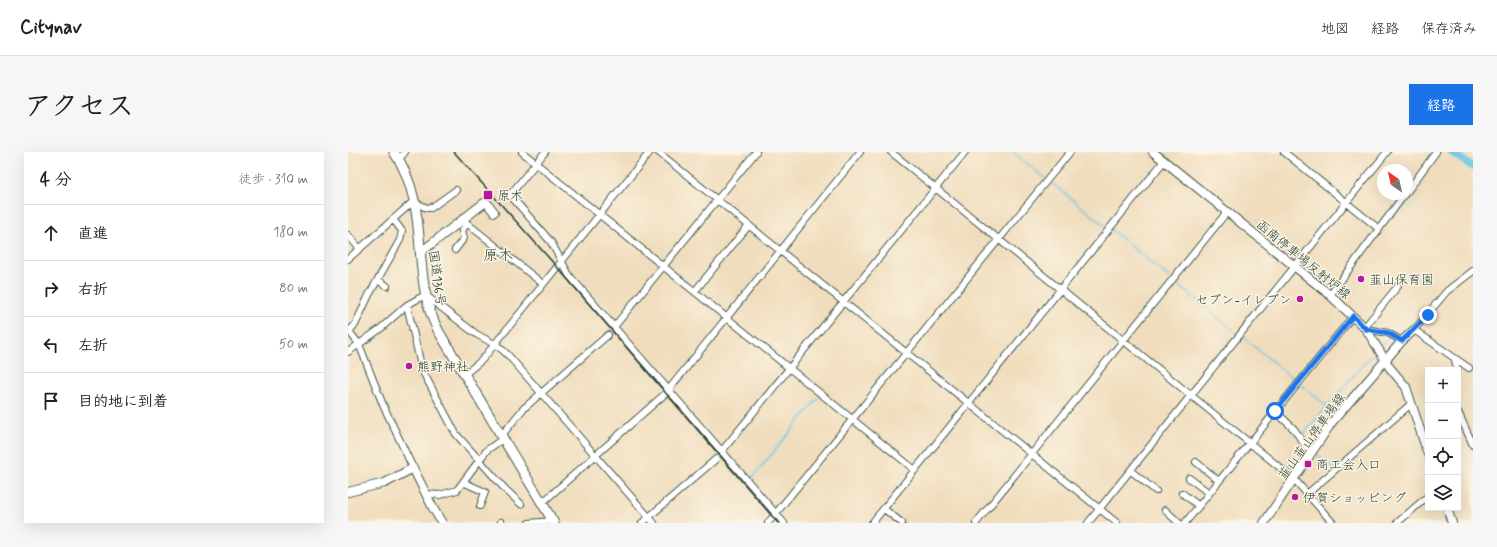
<!DOCTYPE html>
<html lang="ja">
<meta charset="utf-8">
<style>
:root{--surface:#fff;--page:#f6f6f6;--text:#202124;--muted:#757577;--line:#e0e0e0;--accent:#1a73e8}
body{margin:0;font-family:Mynerve,"Klee One",sans-serif;background:var(--page);color:var(--text)}
.controls{position:absolute;right:12px;bottom:12px;display:grid;overflow:hidden;border-radius:0px;box-shadow:0 4px 16px #0002}
.controls button{width:36px;height:36px;display:grid;place-items:center;padding:0;border:0;border-bottom:1px solid var(--line);background:var(--surface);color:var(--text);font:20px sans-serif}
.compass{position:absolute;left:1029px;top:12px;width:36px;height:36px;border-radius:50%;background:var(--surface);box-shadow:0 4px 16px #0002;rotate:326deg}
.stop{position:absolute;width:12px;height:12px;margin:-9px;border:3px solid #1a73e8;border-radius:50%;background:#fff}
.stop.end{background:#1a73e8;border-color:#fff;box-shadow:0 1px 4px #0008}
.list{margin:0;padding:0;list-style:none}
h2{display:flex;justify-content:space-between;align-items:center;height:52px;margin:0;padding:0 16px;font-size:17px}
h2 small{font-size:13px;font-weight:400;color:var(--muted)}
.list li{display:grid;grid-template-columns:26px 1fr auto;gap:12px;align-items:center;box-sizing:border-box;height:56px;padding:0 16px;border-top:1px solid var(--line)}
.list b{display:block;font-size:15px;white-space:nowrap}
.list em{font-size:13px;font-style:normal;color:var(--muted)}
.icon{flex:none;width:22px;height:22px;fill:none;stroke:currentColor;stroke-width:2;stroke-linecap:round;stroke-linejoin:round}
.map{position:relative;flex:none;width:1125px;height:371px;overflow:hidden;border-radius:0px}
header{display:flex;align-items:center;gap:24px;box-sizing:border-box;height:56px;padding:0 20px;background:var(--surface);border-bottom:1px solid var(--line)}
header strong{font-size:19px}
nav{display:flex;gap:22px;margin-inline-start:auto;font-size:14px}
.intro{display:flex;align-items:center;justify-content:space-between;box-sizing:border-box;height:96px;padding:0 24px}
h1{margin:0;font-size:28px}
.button{padding:10px 18px;border-radius:0px;background:var(--accent);color:#fff;font-size:14px;font-weight:700}
main{display:flex;gap:24px;padding:0 24px}
aside{flex:1;background:var(--surface);border-radius:0px;box-shadow:0 4px 16px #0002}
.map>svg:first-child{display:block}
</style>
<header>
<strong>Citynav</strong>
<nav><a>地図</a><a>経路</a><a>保存済み</a></nav>
</header>
<div class="intro"><h1>アクセス</h1><a class="button">経路</a></div>
<main>
<aside>
<h2>4 分<small>徒歩 · 310 m</small></h2>
<ul class="list">
<li><svg class="icon" aria-label="ahead" viewBox="0 0 24 24"><path d="M12 20V5M6 11l6-6 6 6"/></svg><div><b>直進</b></div><em>180 m</em></li>
<li><svg class="icon" aria-label="right" viewBox="0 0 24 24"><path d="M7 20v-9h11M14 6l5 5-5 5"/></svg><div><b>右折</b></div><em>80 m</em></li>
<li><svg class="icon" aria-label="left" viewBox="0 0 24 24"><path d="M17 20v-9H6M10 6l-5 5 5 5"/></svg><div><b>左折</b></div><em>50 m</em></li>
<li><svg class="icon" aria-label="arrive" viewBox="0 0 24 24"><path d="M6 21V4h12l-3 4 3 4H6"/></svg><div><b>目的地に到着</b></div></li>
</ul>
</aside>
<div class="map">
<svg width="1125" height="371" viewBox="0 0 1125 371">
<rect width="100%" height="100%" fill="#fcf5e5"/>
<filter id="ink" filterUnits="userSpaceOnUse"><feTurbulence type="fractalNoise" baseFrequency=".025" numOctaves="2"/><feDisplacementMap in="SourceGraphic" scale="8" xChannelSelector="R" yChannelSelector="G"/><feConvolveMatrix kernelMatrix="1 2 1 2 8 2 1 2 1" color-interpolation-filters="sRGB"/></filter>
<filter id="wash" filterUnits="userSpaceOnUse"><feTurbulence type="fractalNoise" baseFrequency=".012" numOctaves="4" result="noise"/><feDisplacementMap in="SourceGraphic" scale="16" xChannelSelector="R" yChannelSelector="G"/><feGaussianBlur stdDeviation="0.9" result="paint"/><feColorMatrix in="noise" values="0 0 0 0 0 0 0 0 0 0 0 0 0 0 0 0 0 1.4 0 .05"/><feComposite in="paint" operator="in"/></filter>
<g filter="url(#wash)">
<rect width="100%" height="100%" fill="#f0ddbd"/>
<g fill="none" stroke-linecap="round" stroke-linejoin="round">
<path stroke="#66c5e4" stroke-width="1.5" d="M 665,0 L 697,26
M 700,28 L 760,76
M 763,78 L 822,126
M 825,129 L 885,178
M 897,187 L 949,230
M 1033,194 L 1041,184
M 952,232 L 979,254
M 962,295 L 955,283 L 1020,207 L 1028,201
M 967,301 L 985,315
M 404,326 L 472,244"/>
<path stroke="#66c5e4" stroke-width="8" d="M 1103,0 L 1125,15"/>
</g>
</g>
<g filter="url(#ink)">
<g fill="none" stroke-linecap="round" stroke-linejoin="round">
<defs>
<path id="minor" d="M 174,0 L 567,318
M 197,0 L 162,43 L 203,90 L 221,123 L 436,371
M 310,0 L 769,371
M 543,0 L 946,327 L 985,371
M 936,0 L 1031,77
M 51,7 L 57,0
M 1059,40 L 1088,0
M 68,51 L 79,56 L 83,56 L 108,38
M 115,68 L 195,132
M 0,83 L 12,97
M 107,98 L 116,86 L 114,79 L 119,71
M 0,107 L 67,48
M 30,128 L 39,134
M 347,139 L 401,73
M 982,143 L 1057,42
M 59,153 L 74,218 L 108,282 L 157,337 L 173,352
M 266,175 L 408,0
M 1016,176 L 1050,134
M 1018,177 L 1040,181 L 1054,189
M 0,178 L 11,192 L 35,253 L 65,316
M 1,179 L 7,173 L 21,143 L 52,88 L 54,79 L 45,67
M 0,200 L 32,177 L 59,153 L 77,143 L 128,182 L 150,194 L 160,203 L 306,371
M 1107,208 L 1109,218
M 1121,216 L 1066,178 L 1099,139 L 1125,119
M 117,222 L 134,208 L 302,0
M 927,259 L 946,277 L 963,302
M 1110,260 L 1125,293
M 154,283 L 175,257 L 260,183
M 374,299 L 617,0
M 848,310 L 871,329
M 783,319 L 808,339
M 841,326 L 861,341
M 115,330 L 137,340 L 132,354
M 834,341 L 851,354
M 78,342 L 92,343 L 109,338 L 139,298 L 156,286
M 959,342 L 1063,252
M 195,350 L 318,241 L 512,0
M 536,357 L 554,371
M 817,358 L 831,371
M 153,370 L 154,371
M 181,371 L 205,369
M 294,371 L 368,307
M 420,371 L 722,0
M 524,371 L 816,9
M 628,371 L 879,60
M 740,371 L 1039,0
M 837,371 L 1005,164
M 1049,371 L 1080,344"/>
<path id="major" d="M 805,0 L 982,143 L 1018,177 L 1042,216 L 1058,235 L 1080,302
M 73,100 L 136,51 L 139,51 L 146,60
M 0,340 L 37,331 L 65,316 L 85,356 L 94,371
M 1099,356 L 1104,371
M 916,371 L 984,270 L 1054,189 L 1066,178"/>
<path id="highway" d="M 46,0 C 85,57 60,123 91,180 L 206,371"/>
</defs>
<use href="#minor" stroke="#3e5549" stroke-width="8"/>
<use href="#major" stroke="#3e5549" stroke-width="10"/>
<use href="#highway" stroke="#3e5549" stroke-width="11"/>
<use href="#minor" stroke="#fff" stroke-width="6"/>
<use href="#major" stroke="#fff" stroke-width="8"/>
<use href="#highway" stroke="#fff" stroke-width="9"/>
<path stroke="#1f3d34" stroke-width="1.5" d="M 106,0 L 209,115 L 430,371"/>
</g>
</g>
<g fill="none" stroke-linecap="round" stroke-linejoin="round" filter="url(#ink)">
<path stroke="#1a73e8" stroke-width="5" d="M 927,259 L 1005,164 L 1018,177 L 1040,181 L 1054,189 L 1080,163"/>
</g>
<g fill="#b5179e" stroke="#fcf5e5" stroke-width="1.5">
<rect x="135" y="38" width="10" height="10" rx="2"/>
<circle cx="1013" cy="127" r="4"/>
<circle cx="952" cy="147" r="4"/>
<circle cx="61" cy="214" r="4"/>
<rect x="956" y="308" width="8" height="8" rx="2"/>
<circle cx="947" cy="345" r="4"/>
</g>
<g text-anchor="middle" stroke-width="3" stroke-linejoin="round" paint-order="stroke">
<g font-size="13" fill="#1f3d34" stroke="#fcf5e5" text-anchor="start">
<text x="149" y="48">原木</text>
<text x="1021" y="132">韮山保育園</text>
<text x="944" y="152" text-anchor="end">セブン-イレブン</text>
<text x="69" y="219">熊野神社</text>
<text x="968" y="317">商工会入口</text>
<text x="955" y="350">伊賀ショッピング</text>
</g>
<g font-size="13" fill="#1f3d34" stroke="#fcf5e5">
<text transform="translate(956 107) rotate(39)" y="5">函南停車場反射炉線</text>
<text transform="translate(90 126) rotate(82)" y="5">国道136号</text>
<text transform="translate(963 284) rotate(-54)" y="5">韮山韮山停車場線</text>
</g>
<g font-size="15" fill="#1f3d34" stroke="#fcf5e5">
<text x="150" y="108">原木</text>
</g>
</g>
</svg>
<div class="controls">
<button>+</button>
<button>−</button>
<button><svg class="icon" aria-label="locate" viewBox="0 0 24 24"><circle cx="12" cy="12" r="6"/><path d="M12 2v4M12 18v4M2 12h4M18 12h4"/></svg></button>
<button><svg class="icon" aria-label="layers" viewBox="0 0 24 24"><path d="M12 4l9 5-9 5-9-5zM3 14l9 5 9-5"/></svg></button>
</div>
<svg class="compass" viewBox="-18 -18 36 36"><path d="M0-13l5 13h-10z" fill="#e53935"/><path d="M0 13l5-13h-10z" fill="#757577"/></svg>
<div class="stop" style="left:927px;top:259px"></div>
<div class="stop end" style="left:1080px;top:163px"></div>
</div>
</main>
